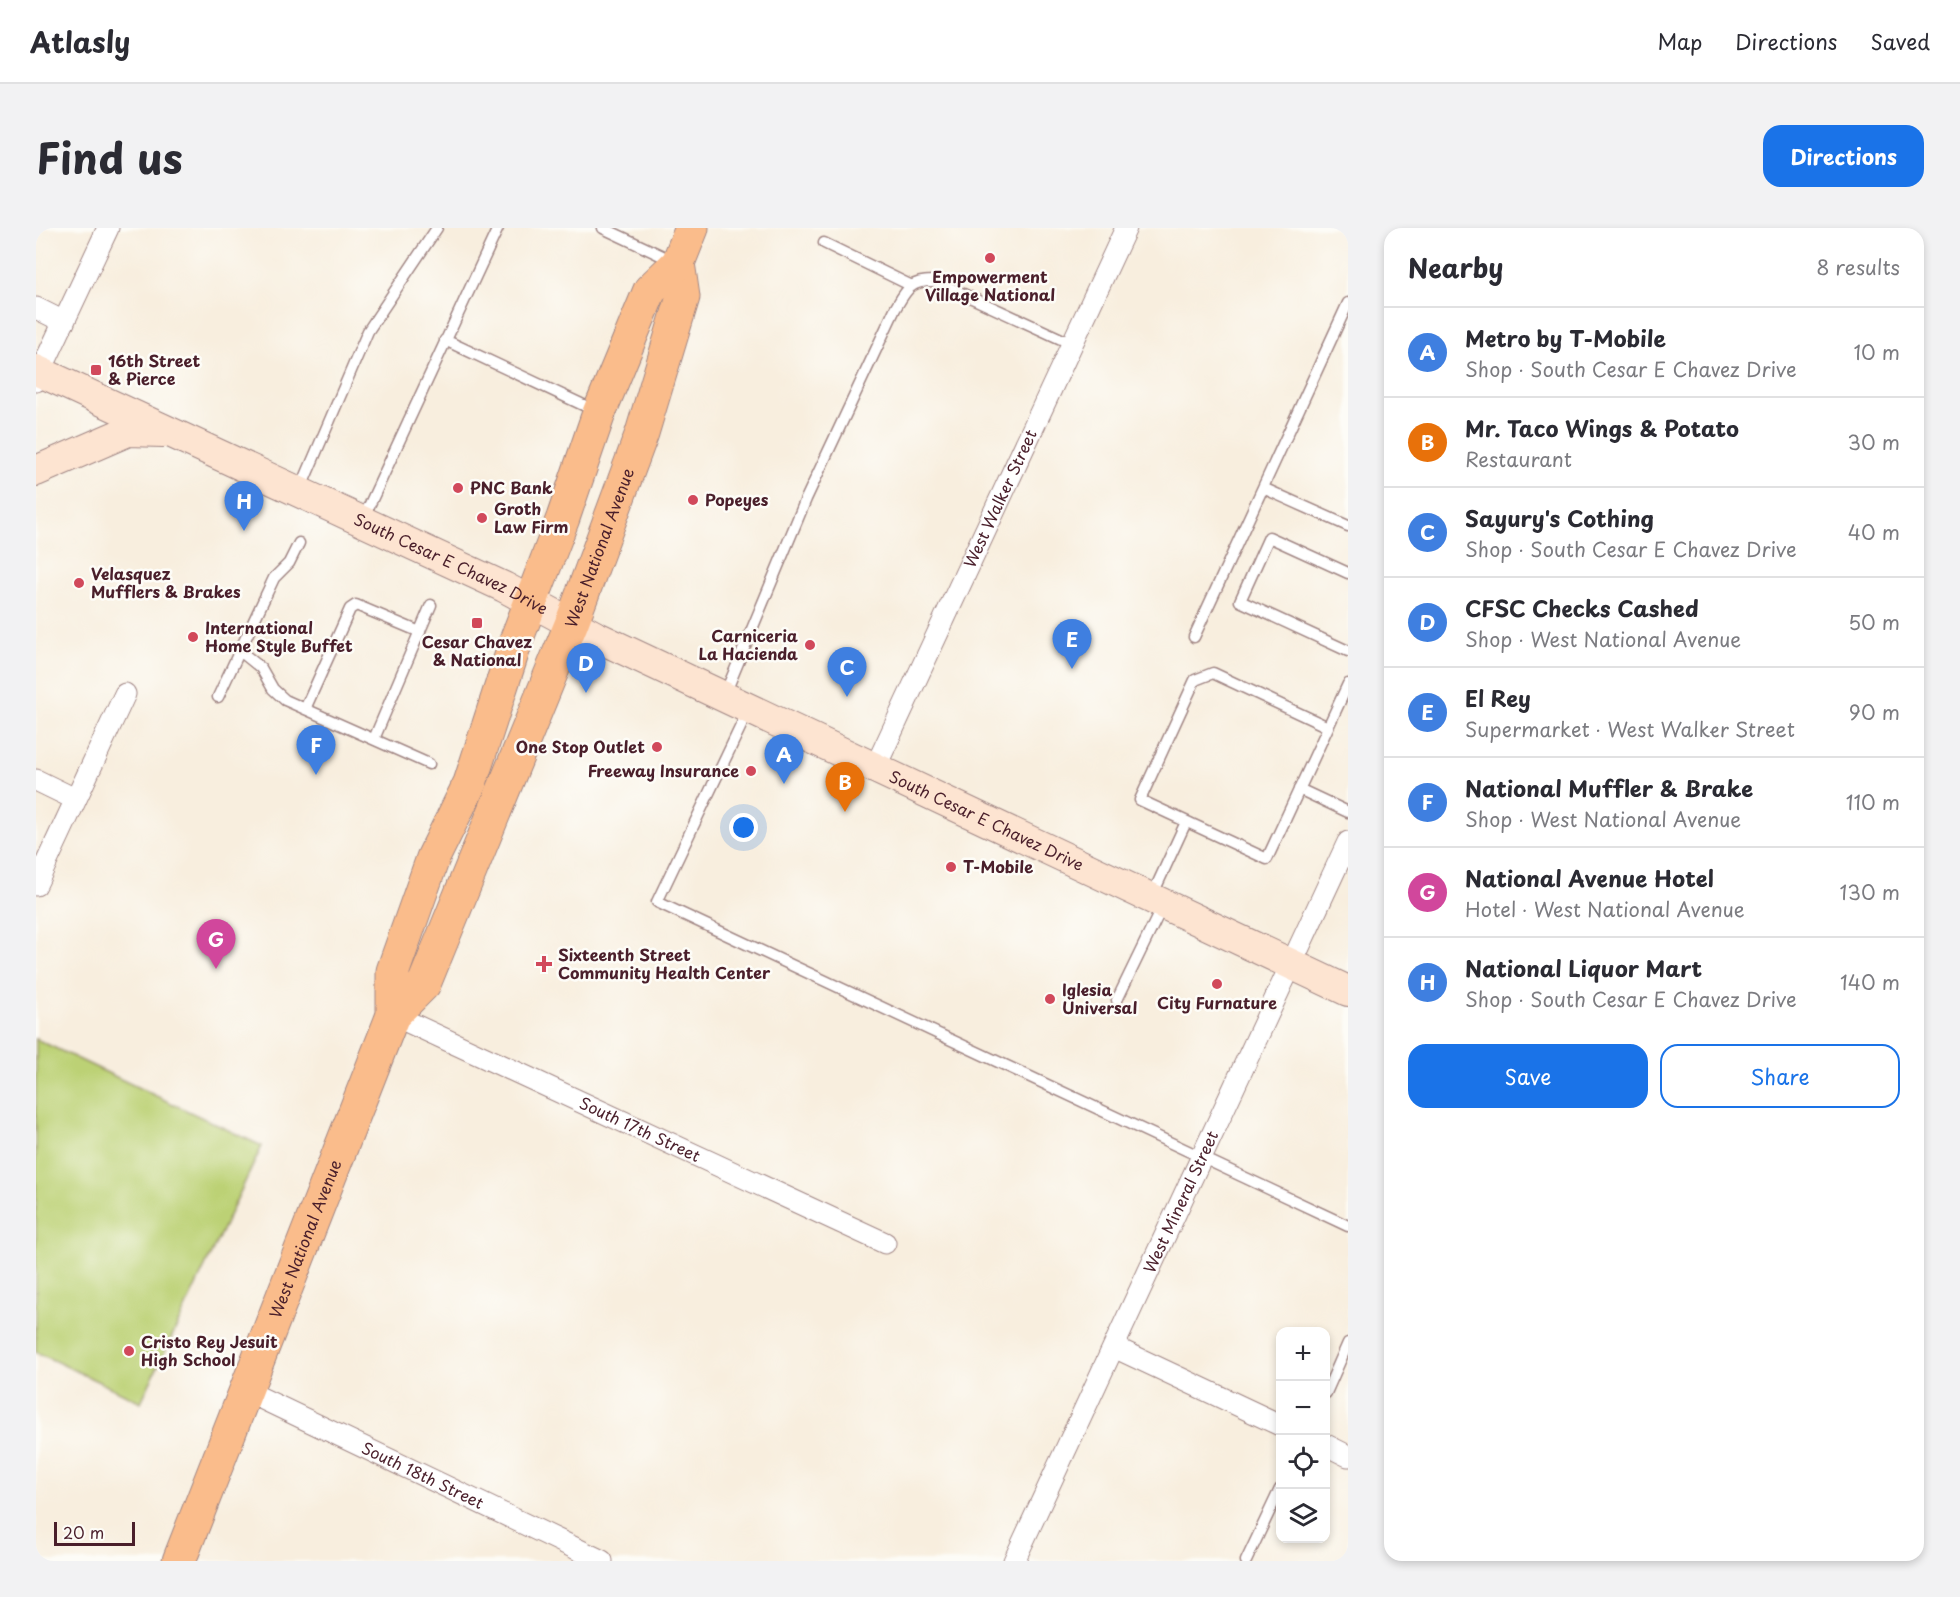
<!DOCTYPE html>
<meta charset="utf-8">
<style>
:root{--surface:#fff;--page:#f2f2f3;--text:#2b2b33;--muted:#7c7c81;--line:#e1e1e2;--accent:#1a73e8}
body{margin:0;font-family:"Playpen Sans",sans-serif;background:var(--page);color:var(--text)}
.controls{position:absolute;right:18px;bottom:18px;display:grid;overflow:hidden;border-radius:12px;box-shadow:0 3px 9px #0003}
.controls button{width:54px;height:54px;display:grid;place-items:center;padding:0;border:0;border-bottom:2px solid var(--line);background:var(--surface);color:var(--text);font:30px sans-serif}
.scale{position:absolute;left:18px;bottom:15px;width:81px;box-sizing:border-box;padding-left:6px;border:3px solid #4a1f2b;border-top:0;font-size:16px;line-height:21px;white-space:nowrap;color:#4a1f2b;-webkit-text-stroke:4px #fdfcf7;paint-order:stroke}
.you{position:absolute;left:708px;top:600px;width:21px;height:21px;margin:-15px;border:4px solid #fff;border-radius:50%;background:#1a73e8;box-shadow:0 0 0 9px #1a73e833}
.badge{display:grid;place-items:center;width:39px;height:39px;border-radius:50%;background:var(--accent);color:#fff;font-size:20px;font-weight:700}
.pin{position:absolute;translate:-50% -50px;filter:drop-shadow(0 2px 3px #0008)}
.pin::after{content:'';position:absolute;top:32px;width:21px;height:18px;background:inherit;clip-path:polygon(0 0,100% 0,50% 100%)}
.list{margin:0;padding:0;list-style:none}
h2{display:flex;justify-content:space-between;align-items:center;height:78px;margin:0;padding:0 24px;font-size:26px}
h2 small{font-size:20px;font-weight:400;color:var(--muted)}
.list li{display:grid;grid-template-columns:39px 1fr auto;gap:18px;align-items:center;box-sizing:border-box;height:90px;padding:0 24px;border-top:2px solid var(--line)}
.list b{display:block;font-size:22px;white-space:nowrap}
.list p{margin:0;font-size:20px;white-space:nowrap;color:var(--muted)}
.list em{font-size:20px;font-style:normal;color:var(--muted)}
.actions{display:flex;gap:12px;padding:18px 24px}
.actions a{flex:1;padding:14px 0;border:2px solid var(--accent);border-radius:18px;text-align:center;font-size:21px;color:var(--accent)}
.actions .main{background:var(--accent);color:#fff}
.icon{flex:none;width:33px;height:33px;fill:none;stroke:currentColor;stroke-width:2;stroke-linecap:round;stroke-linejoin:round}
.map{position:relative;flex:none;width:1312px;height:1333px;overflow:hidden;border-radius:18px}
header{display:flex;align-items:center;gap:36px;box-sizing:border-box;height:84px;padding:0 30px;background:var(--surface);border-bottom:2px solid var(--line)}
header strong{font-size:28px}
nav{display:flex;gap:33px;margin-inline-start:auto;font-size:21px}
.intro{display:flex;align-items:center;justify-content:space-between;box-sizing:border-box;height:144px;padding:0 36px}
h1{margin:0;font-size:42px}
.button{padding:15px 27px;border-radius:18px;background:var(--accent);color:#fff;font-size:21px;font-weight:700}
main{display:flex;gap:36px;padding:0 36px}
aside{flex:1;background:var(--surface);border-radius:18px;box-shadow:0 3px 9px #0003}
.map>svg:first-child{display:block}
</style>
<header>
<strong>Atlasly</strong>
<nav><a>Map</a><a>Directions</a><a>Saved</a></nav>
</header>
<div class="intro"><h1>Find us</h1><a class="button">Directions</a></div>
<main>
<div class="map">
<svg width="1312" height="1333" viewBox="0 0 1312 1333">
<rect width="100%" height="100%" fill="#fdfcf7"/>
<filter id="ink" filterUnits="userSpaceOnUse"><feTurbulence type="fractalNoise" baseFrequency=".0167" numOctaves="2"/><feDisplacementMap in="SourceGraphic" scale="12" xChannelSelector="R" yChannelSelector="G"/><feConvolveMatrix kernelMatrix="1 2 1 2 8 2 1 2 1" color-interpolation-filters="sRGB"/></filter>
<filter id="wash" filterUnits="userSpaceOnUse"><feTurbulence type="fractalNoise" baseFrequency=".008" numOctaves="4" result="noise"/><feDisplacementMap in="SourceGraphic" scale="24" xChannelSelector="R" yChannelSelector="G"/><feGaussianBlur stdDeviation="1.35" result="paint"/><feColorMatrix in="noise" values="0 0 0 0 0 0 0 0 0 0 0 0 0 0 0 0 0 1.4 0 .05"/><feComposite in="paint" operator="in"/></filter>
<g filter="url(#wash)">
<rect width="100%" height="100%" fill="#f8eede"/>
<path fill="#bcd174" stroke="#837850" stroke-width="1.5" d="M 0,811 L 226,918 L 105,1174 L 0,1124 Z"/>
</g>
<g filter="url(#ink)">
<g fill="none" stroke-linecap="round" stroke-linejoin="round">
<defs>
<path id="service" d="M 567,0 L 637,33
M 788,15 L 876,58
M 409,112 L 560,183
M 1227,260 L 1312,298
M 264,262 L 332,103 L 401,0
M 327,291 L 462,0
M 1312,345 L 1233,309 L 1204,373 L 1312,423
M 1158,409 L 1312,75
M 204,423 L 225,440 L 237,461 L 249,472 L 393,536
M 689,466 L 770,271 L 859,81 C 871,61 874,52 899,53 L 1036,116
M 182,469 L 238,350 L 253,335 L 263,315
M 269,481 L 314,381 L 320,377 L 384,404
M 712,483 L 621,674 L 1312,998
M 1292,499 L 1177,445 L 1159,452 L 1104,572 L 1231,631 L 1312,456
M 338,511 L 395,377
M 1263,561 L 1312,584
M 1115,670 L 1150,594
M 1081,772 L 1126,679
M 1290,1165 L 1312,1115
M 1210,1333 L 1244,1261"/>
<g id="minor">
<path d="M 0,80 L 28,94"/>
<path d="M 0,153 L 72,0"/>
<path id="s1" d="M 839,540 L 1090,0"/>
<path d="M 0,552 L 39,571"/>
<path d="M 0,657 L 89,466"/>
<path id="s2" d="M 357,787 L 849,1015"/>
<path d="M 1078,1119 L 1244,1197"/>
<path id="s3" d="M 208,1162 L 566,1333"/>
<path d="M 1290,1217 L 1312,1228"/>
<path id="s4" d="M 978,1333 L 1312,614"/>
</g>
<g id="secondary">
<path id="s5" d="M 0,142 L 468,359 L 559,408 L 1312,763"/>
<path d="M 0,243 L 92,203 L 127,204"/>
</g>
<g id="primary">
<path id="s6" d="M 357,787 L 388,756 L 536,394 L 606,205 L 647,69 L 642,35"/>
<path id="s7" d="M 143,1333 L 357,787 L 357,743 L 397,630 L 434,555 L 481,410 L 527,290 L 563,185 L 614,62 L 642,35 L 656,0"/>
</g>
</defs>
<use href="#service" stroke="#a18684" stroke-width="13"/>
<use href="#minor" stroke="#a18684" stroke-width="23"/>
<use href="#secondary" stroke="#a18684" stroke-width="32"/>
<use href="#primary" stroke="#a18684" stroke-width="35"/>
<use href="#service" stroke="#fff" stroke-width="10"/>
<use href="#minor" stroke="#fff" stroke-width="21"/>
<use href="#secondary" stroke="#fde4d1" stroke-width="30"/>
<use href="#primary" stroke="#fabc8b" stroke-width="33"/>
</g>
</g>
<g fill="#d1495b" stroke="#fdfcf7" stroke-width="2">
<circle cx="954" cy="30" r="6"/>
<rect x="54" y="136" width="12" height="12" rx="3"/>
<circle cx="422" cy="260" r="6"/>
<circle cx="657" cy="272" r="6"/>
<circle cx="446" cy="290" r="6"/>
<circle cx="43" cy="355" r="6"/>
<rect x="435" y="389" width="12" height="12" rx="3"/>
<circle cx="157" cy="409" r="6"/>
<circle cx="774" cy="417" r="6"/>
<circle cx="621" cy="519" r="6"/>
<circle cx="715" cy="543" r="6"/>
<circle cx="915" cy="639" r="6"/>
<path d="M505 727h6v6h6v6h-6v6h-6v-6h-6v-6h6z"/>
<circle cx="1181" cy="756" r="6"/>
<circle cx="1014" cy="771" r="6"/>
<circle cx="93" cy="1123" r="6"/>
</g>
<g text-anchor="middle" stroke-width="5" stroke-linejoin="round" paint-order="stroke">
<g font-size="16" font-weight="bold" fill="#4a1f2b" stroke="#fdfcf7" text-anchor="start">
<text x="954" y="55" text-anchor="middle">Empowerment<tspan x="954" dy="18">Village National</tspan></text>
<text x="72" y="139">16th Street<tspan x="72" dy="18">&amp; Pierce</tspan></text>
<text x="434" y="266">PNC Bank</text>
<text x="669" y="278">Popeyes</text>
<text x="458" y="287">Groth<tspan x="458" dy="18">Law Firm</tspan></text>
<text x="55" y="352">Velasquez<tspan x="55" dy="18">Mufflers &amp; Brakes</tspan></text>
<text x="169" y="406">International<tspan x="169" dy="18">Home Style Buffet</tspan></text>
<text x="762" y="414" text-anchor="end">Carniceria<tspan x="762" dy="18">La Hacienda</tspan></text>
<text x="441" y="420" text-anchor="middle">Cesar Chavez<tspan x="441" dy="18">&amp; National</tspan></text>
<text x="609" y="525" text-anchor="end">One Stop Outlet</text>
<text x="703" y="549" text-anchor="end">Freeway Insurance</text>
<text x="927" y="645">T-Mobile</text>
<text x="522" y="733">Sixteenth Street<tspan x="522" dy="18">Community Health Center</tspan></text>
<text x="1026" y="768">Iglesia<tspan x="1026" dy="18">Universal</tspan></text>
<text x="1181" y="781" text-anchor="middle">City Furnature</text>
<text x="105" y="1120">Cristo Rey Jesuit<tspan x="105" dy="18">High School</tspan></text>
</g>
<g font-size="16" fill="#4a1f2b" stroke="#fdfcf7">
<text dy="6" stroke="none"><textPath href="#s1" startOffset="297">West Walker Street</textPath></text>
<text dy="6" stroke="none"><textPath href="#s6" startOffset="514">West National Avenue</textPath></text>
<text dy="6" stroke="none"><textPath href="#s5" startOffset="458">South Cesar E Chavez Drive</textPath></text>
<text dy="6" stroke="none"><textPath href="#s5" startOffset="1052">South Cesar E Chavez Drive</textPath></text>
<text dy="6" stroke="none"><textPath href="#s2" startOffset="272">South 17th Street</textPath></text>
<text dy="6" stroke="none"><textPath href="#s4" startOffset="396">West Mineral Street</textPath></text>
<text dy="6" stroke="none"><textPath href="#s7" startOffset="346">West National Avenue</textPath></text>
<text dy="6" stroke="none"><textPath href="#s3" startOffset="198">South 18th Street</textPath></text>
</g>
</g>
</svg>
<div class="controls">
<button>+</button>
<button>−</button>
<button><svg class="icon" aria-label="locate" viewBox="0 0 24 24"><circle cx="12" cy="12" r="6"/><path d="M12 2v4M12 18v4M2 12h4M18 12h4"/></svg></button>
<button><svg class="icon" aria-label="layers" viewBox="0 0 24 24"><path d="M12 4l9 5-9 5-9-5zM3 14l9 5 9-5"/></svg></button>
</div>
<div class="scale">20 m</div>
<div class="you"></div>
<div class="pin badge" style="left:748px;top:556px;background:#3f7fe0">A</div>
<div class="pin badge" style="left:809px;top:584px;background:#e8710a">B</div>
<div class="pin badge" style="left:811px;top:469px;background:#3f7fe0">C</div>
<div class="pin badge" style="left:550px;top:465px;background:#3f7fe0">D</div>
<div class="pin badge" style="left:1036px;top:441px;background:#3f7fe0">E</div>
<div class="pin badge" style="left:280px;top:547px;background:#3f7fe0">F</div>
<div class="pin badge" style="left:180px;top:741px;background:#d1479c">G</div>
<div class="pin badge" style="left:208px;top:303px;background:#3f7fe0">H</div>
</div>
<aside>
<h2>Nearby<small>8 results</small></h2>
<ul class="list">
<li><span class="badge" style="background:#3f7fe0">A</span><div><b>Metro by T-Mobile</b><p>Shop · South Cesar E Chavez Drive</p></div><em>10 m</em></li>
<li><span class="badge" style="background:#e8710a">B</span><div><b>Mr. Taco Wings &amp; Potato</b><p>Restaurant</p></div><em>30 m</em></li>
<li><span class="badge" style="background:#3f7fe0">C</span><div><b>Sayury's Cothing</b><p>Shop · South Cesar E Chavez Drive</p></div><em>40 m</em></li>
<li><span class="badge" style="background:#3f7fe0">D</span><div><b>CFSC Checks Cashed</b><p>Shop · West National Avenue</p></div><em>50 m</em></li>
<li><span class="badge" style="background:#3f7fe0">E</span><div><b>El Rey</b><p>Supermarket · West Walker Street</p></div><em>90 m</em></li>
<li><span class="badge" style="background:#3f7fe0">F</span><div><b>National Muffler &amp; Brake</b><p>Shop · West National Avenue</p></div><em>110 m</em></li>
<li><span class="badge" style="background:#d1479c">G</span><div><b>National Avenue Hotel</b><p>Hotel · West National Avenue</p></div><em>130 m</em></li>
<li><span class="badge" style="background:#3f7fe0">H</span><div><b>National Liquor Mart</b><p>Shop · South Cesar E Chavez Drive</p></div><em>140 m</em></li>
</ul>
<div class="actions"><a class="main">Save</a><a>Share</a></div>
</aside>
</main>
